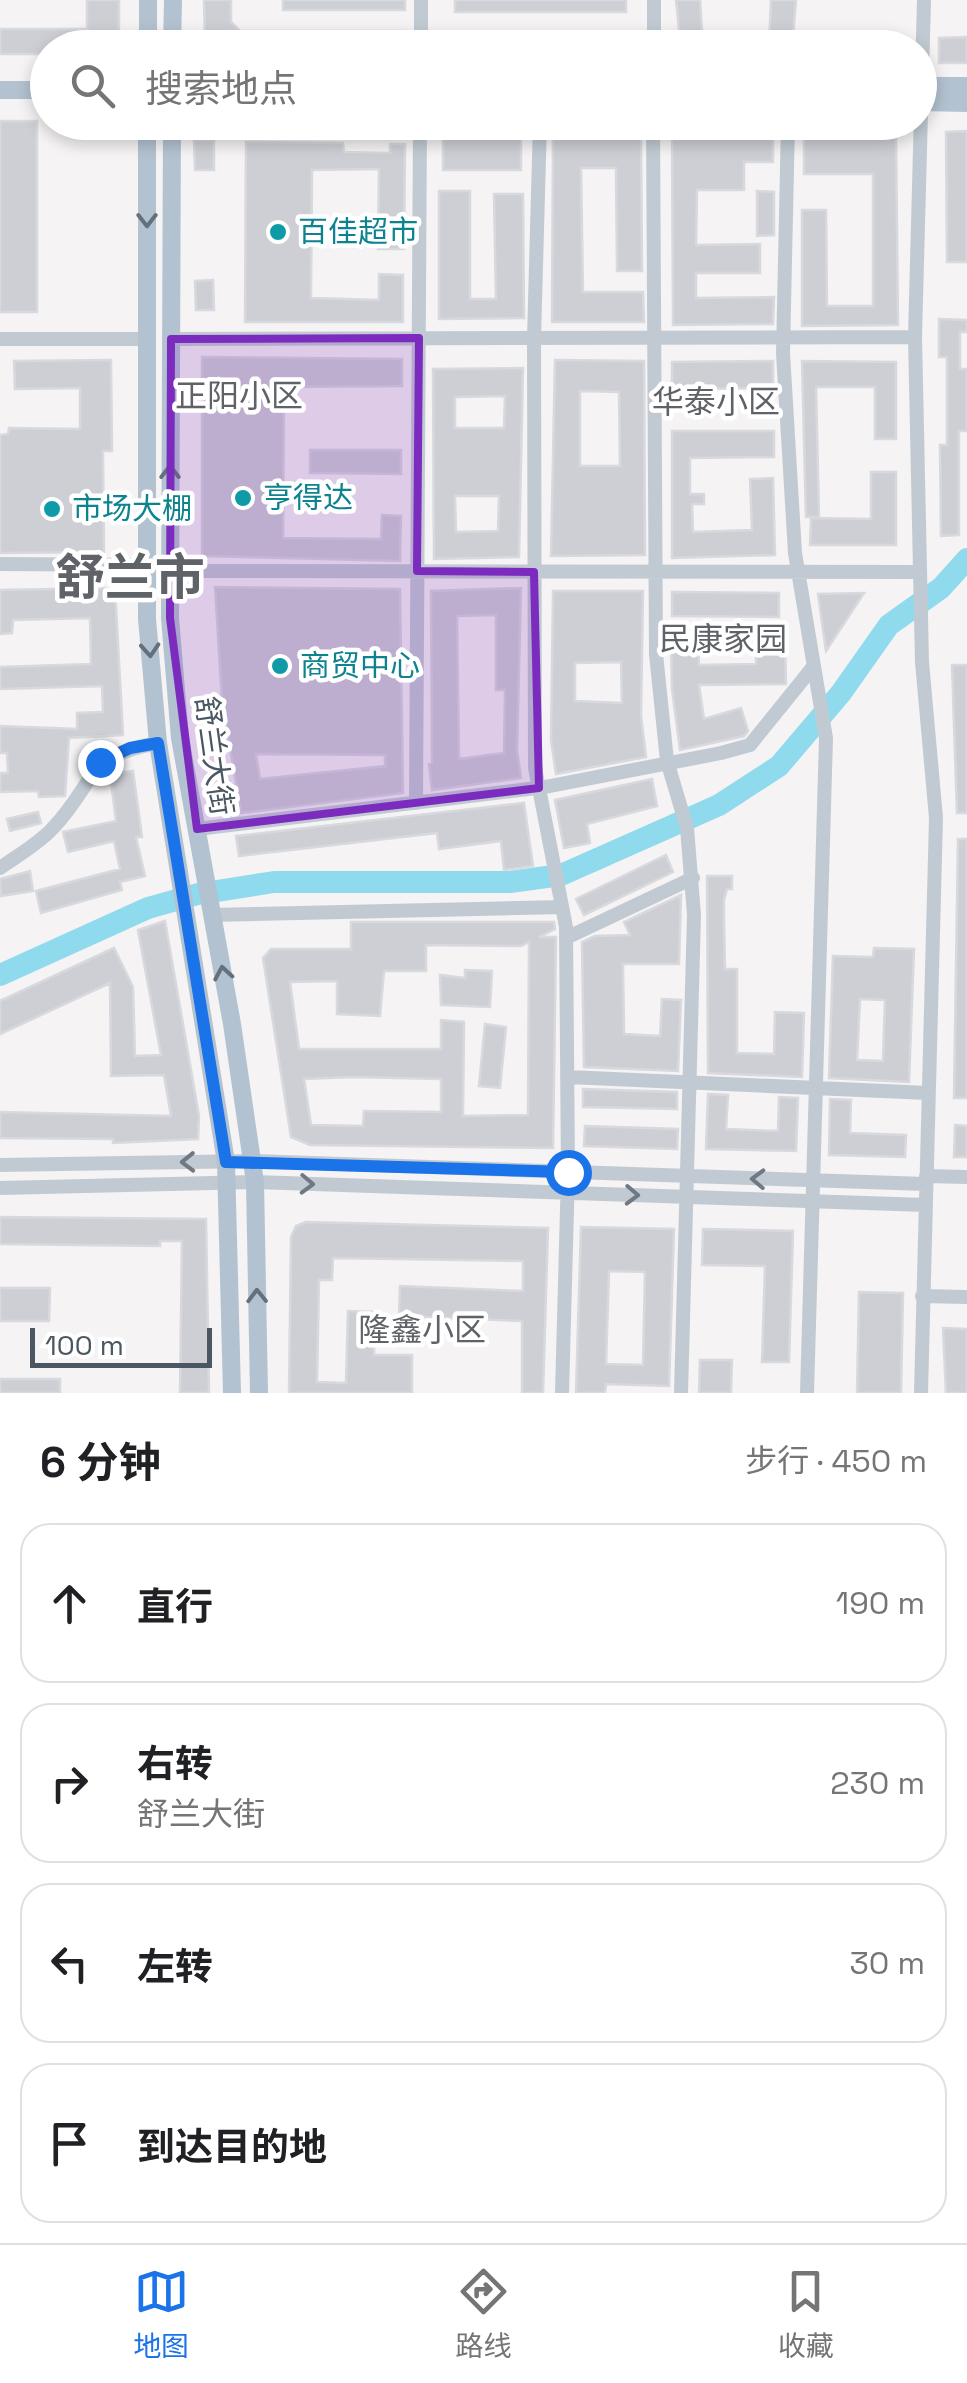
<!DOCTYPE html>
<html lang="zh">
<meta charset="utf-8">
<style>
:root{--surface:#fff;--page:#f2f2f2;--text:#202124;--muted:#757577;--line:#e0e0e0;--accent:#1a73e8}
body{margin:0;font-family:"Space Grotesk","Noto Sans SC",sans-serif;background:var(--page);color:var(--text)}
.scale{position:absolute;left:30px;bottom:25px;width:182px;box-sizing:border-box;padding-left:10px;border:5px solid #4a5661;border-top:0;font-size:28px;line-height:35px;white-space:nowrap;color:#4a5661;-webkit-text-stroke:8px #fff;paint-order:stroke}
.stop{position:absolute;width:30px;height:30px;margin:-22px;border:8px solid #1a73e8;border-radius:50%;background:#fff}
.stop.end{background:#1a73e8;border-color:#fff;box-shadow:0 2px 10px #0008}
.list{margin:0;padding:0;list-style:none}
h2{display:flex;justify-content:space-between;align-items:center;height:130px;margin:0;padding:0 40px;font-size:42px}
h2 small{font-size:32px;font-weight:400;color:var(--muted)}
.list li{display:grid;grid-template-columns:65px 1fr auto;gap:30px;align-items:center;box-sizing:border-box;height:160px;margin:0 20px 20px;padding:0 20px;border:2px solid var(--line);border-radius:30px}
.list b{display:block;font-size:38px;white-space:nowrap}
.list p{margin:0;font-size:32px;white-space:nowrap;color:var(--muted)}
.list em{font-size:32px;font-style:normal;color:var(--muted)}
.icon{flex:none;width:55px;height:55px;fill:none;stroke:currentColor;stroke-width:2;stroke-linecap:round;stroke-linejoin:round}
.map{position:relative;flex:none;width:967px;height:1393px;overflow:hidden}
.search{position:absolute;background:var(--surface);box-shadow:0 5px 15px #0003;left:30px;right:30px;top:30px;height:110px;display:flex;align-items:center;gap:25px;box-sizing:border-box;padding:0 35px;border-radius:55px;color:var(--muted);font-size:38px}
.sheet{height:850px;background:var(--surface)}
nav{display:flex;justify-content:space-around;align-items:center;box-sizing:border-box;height:140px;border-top:2px solid var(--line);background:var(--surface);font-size:28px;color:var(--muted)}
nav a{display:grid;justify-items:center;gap:5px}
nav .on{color:var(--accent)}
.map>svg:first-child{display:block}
</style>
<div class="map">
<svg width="967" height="1393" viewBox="0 0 967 1393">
<rect width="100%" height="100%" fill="#f5f3f3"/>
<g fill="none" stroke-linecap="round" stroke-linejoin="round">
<path stroke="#90daee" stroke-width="22" d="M 0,975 L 148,908 L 198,894 L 274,882 L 510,882 L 561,875 L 719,805 L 779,766 L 841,693 L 889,625 L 941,588 L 967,559"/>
</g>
<path fill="#cdcfd5" stroke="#d7d9de" stroke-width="2.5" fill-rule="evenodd" d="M 87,0 L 119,0 L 119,48 L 48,48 L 48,54 L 0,54 L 0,29 L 87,29 Z
M 204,0 L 231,0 L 231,22 L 240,31 L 405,31 L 405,48 L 209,48 L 205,42 Z
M 283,0 L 405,0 L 405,10 L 283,10 Z
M 455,0 L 626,0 L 626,12 L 455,12 Z
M 676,0 L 700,0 L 703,48 L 681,48 Z
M 771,0 L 796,0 L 792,48 L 769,48 Z
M 967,37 L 967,63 L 939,63 L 939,38 Z
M 0,121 L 37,121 L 37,312 L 0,312 Z
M 967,131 L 967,262 L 947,262 L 946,132 Z
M 672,132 L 773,132 L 773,162 L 744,162 L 744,190 L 697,190 L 696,245 L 760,244 L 760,273 L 696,273 L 696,298 L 774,297 L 773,324 L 673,325 Z
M 443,136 L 521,136 L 521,170 L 443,170 Z
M 553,137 L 641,137 L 642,271 L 617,271 L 616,168 L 581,168 L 583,292 L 643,292 L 644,322 L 552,322 Z
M 896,137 L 898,325 L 802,326 L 802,210 L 826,210 L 827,306 L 873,306 L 873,174 L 804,174 L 804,138 Z
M 194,140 L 214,140 L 214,170 L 195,170 Z
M 246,142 L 343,143 L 344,152 L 390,153 L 390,144 L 405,144 L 404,249 L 378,249 L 379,169 L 312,170 L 311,298 L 379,300 L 379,274 L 403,275 L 403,322 L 245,322 Z
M 439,191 L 470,191 L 470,299 L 496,299 L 494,194 L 523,194 L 524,318 L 439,319 Z
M 757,191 L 774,192 L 774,235 L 757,236 Z
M 213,280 L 214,310 L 196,310 L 195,281 Z
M 939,319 L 967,320 L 967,332 L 960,332 L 960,369 L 967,369 L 967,431 L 959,431 L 959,535 L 941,536 L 940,445 L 947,445 L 947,357 L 939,357 Z
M 202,357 L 402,359 L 402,386 L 284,387 L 283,538 L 381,539 L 382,515 L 401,516 L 400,561 L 202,556 Z
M 111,360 L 112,451 L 103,451 L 104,552 L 0,553 L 0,435 L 8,434 L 9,428 L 80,429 L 80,388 L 15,389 L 14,361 Z
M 555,360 L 644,361 L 645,555 L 551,556 ZM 580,391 L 619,392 L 620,466 L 580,466 Z
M 773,361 L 773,388 L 672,389 L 672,362 Z
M 802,361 L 896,362 L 896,439 L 875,439 L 875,387 L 816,387 L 819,517 L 806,517 Z
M 523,368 L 519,557 L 434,559 L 433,369 ZM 505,396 L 504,428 L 455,428 L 455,397 ZM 455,496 L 499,496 L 498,531 L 456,532 Z
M 672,431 L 774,431 L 774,457 L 690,458 L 690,494 L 704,494 L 704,504 L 692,504 L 693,532 L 752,530 L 750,479 L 773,478 L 775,555 L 672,558 Z
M 310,450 L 401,450 L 401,474 L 310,473 Z
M 871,472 L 896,472 L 896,545 L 810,545 L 811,518 L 871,519 Z
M 215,587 L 400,589 L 403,793 L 241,813 L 222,700 ZM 256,754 L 385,755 L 385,766 L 260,779 Z
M 115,588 L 123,735 L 69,738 L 65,796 L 39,797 L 38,791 L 0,792 L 0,773 L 8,773 L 7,753 L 0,753 L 0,726 L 77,729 L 77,713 L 103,712 L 102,686 L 0,689 L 0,667 L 91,664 L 90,618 L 13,620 L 12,633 L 0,634 L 0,590 Z
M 521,588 L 517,750 L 521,778 L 432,790 L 429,764 L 432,763 L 431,591 ZM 496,615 L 496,690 L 505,690 L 504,753 L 459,759 L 457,616 Z
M 553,591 L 643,591 L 641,716 L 646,757 L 556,774 L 551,740 ZM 621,662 L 622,703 L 575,701 L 575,663 Z
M 672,592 L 779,593 L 779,617 L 672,616 Z
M 864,593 L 826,651 L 818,594 Z
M 698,638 L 699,665 L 756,664 L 756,639 L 785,638 L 786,684 L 699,685 L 704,719 L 741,708 L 748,731 L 744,736 L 680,750 L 672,689 L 671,639 Z
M 952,665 L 967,665 L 967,813 L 957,813 Z
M 133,771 L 142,837 L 136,837 L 145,876 L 120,882 L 122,890 L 41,913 L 36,891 L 120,869 L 114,841 L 68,852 L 63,832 L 116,821 L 110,774 Z
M 652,779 L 657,806 L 587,824 L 590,843 L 564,848 L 555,800 Z
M 524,803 L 533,866 L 504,870 L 501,841 L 439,849 L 437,833 L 239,856 L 236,836 Z
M 38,812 L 41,823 L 10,831 L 7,819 Z
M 958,839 L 967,839 L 967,1098 L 954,1098 Z
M 666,855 L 673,872 L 584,915 L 576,899 Z
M 30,871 L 33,891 L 1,896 L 0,879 Z
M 707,876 L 732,876 L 732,889 L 727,889 L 724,900 L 724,922 L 725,969 L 737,969 L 737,1053 L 774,1054 L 775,1012 L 804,1013 L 802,1077 L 708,1073 Z
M 681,895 L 679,964 L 623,964 L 624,1034 L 660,1036 L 662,999 L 681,1000 L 678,1071 L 584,1067 L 582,942 L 595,936 L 630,935 L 624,922 Z
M 165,921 L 199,1116 L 198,1139 L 113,1143 L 113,1139 L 0,1138 L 0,1112 L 171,1116 L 164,1075 L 111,1076 L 110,983 L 0,1034 L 0,1001 L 114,948 L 133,987 L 135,1056 L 161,1055 L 138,930 Z
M 351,922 L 554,922 L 555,929 L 539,937 L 556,937 L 553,1148 L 310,1145 L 291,1137 L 263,958 L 271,949 L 351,949 ZM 529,942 L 528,1115 L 463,1116 L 464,1022 L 441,1020 L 441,1049 L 299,1049 L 290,982 L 337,981 L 337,1014 L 380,1016 L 384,971 L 426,971 L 426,945 L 521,946 ZM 353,1077 L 441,1079 L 441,1112 L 364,1111 L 363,1126 L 311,1125 L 304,1079 Z
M 874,948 L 914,949 L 909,1082 L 829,1078 L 833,956 L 873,957 ZM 860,999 L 885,1000 L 883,1061 L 857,1060 Z
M 465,970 L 492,971 L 490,1007 L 441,1005 L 440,975 L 465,978 Z
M 485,1024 L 506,1027 L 500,1088 L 479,1086 Z
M 583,1089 L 677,1092 L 677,1109 L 583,1107 Z
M 708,1094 L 728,1095 L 726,1129 L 778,1131 L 779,1097 L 798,1098 L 796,1151 L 706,1149 Z
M 830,1099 L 851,1100 L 850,1133 L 906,1135 L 905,1157 L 829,1155 Z
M 955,1125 L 967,1126 L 967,1157 L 954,1157 Z
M 585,1126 L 678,1129 L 677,1149 L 584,1146 Z
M 0,1217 L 206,1219 L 209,1393 L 180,1393 L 182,1241 L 160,1241 L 160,1246 L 0,1244 Z
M 306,1222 L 548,1228 L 543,1393 L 522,1393 L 522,1321 L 399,1316 L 400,1286 L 523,1291 L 523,1261 L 333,1258 L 332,1280 L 319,1280 L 317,1382 L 346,1383 L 348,1311 L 375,1312 L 374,1355 L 412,1355 L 412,1393 L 289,1393 L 291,1237 L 296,1226 Z
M 581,1227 L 674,1229 L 669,1386 L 606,1384 L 605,1393 L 576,1393 ZM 609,1271 L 645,1272 L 643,1365 L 606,1364 Z
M 703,1229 L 793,1231 L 789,1362 L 762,1362 L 765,1266 L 702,1265 Z
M 0,1288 L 50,1288 L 49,1321 L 0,1321 Z
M 859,1292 L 903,1293 L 901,1393 L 857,1393 Z
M 943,1328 L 967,1329 L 967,1393 L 946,1393 Z
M 700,1360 L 732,1360 L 731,1393 L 699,1393 Z
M 0,1379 L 60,1379 L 60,1393 L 0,1393 Z"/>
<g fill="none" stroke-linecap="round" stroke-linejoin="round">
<path stroke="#c1cad2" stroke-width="14" d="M 421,48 L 421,0
M 654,48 L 654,0
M 540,122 L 534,338 L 535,768 L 566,927 L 568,1172 L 562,1393
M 653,122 L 656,654 L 667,761 L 687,828 L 694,915 L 681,1393
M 788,122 L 783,353 L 795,553 L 826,738 L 807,1393
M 0,339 L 146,339
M 171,339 L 915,337
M 0,564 L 145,565
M 169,571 L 920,572
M 416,803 L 420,122
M 197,829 L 545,787 L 721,753 L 750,745 L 813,667
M 0,868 C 17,856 38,844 52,829 C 97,782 83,756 158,743
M 212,915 L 562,907
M 566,938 L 693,878
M 568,1077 L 928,1093
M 0,1165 L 252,1161 L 926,1184
M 926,1176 L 967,1177
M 0,1188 L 255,1182 L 925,1205
M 922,1296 L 967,1297
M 921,1393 L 936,818 L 922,662 L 915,337 L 924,0"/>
<path stroke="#b3c2d1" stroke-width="18" d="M 148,48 L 148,0
M 172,48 L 173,0
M 920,86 L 967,86
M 0,90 L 48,90
M 920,102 L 967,103
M 147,122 L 147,619 L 158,743 L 226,1162 L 232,1393
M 172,122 L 170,618 L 180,738 L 232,1024 L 255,1182 L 259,1393"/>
</g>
<defs><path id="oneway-chevron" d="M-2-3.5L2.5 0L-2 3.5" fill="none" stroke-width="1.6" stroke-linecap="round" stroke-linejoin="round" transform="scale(2.5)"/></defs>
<g stroke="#64717d">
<use href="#oneway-chevron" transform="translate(147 220) rotate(90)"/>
<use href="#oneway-chevron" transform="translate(170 472) rotate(-90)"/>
<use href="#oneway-chevron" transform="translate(150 650) rotate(86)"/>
<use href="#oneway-chevron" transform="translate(223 973) rotate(-100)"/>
<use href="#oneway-chevron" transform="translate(257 1296) rotate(-91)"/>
</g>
<g stroke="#6e7983">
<use href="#oneway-chevron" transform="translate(188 1162) rotate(179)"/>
<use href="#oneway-chevron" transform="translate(758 1179) rotate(-178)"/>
<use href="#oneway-chevron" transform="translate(307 1184) rotate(2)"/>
<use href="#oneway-chevron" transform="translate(632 1195) rotate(2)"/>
</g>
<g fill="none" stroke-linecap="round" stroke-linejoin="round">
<path stroke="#1a73e8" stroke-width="12" d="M 100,762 L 130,748 L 158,743 L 226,1162 L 568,1172"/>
</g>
<path fill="#7b2cbf" fill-opacity="0.2" stroke="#7b2cbf" stroke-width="8" stroke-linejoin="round" d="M 419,338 L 417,571 L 534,572 L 539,788 L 197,829 L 170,618 L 171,339 Z"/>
<g fill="#0f9aa8" stroke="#fff" stroke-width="4">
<circle cx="278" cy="232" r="10"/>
<circle cx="243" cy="498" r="10"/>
<circle cx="52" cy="509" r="10"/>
<circle cx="280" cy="666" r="10"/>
</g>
<g text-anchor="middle" stroke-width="9" stroke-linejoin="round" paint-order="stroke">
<g font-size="30" fill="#0d838f" stroke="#fff" text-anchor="start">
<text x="298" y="242">百佳超市</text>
<text x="263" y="508">亨得达</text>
<text x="72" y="519">市场大棚</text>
<text x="300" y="676">商贸中心</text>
</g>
<g font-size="30" fill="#4a5661" stroke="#fff">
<text transform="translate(214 756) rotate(82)" y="10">舒兰大街</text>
</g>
<g font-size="32" fill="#5f6368" stroke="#fff">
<text x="239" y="407">正阳小区</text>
<text x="716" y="413">华泰小区</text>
<text x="723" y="650">民康家园</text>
<text x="422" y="1341">隆鑫小区</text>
</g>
<g font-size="50" font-weight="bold" fill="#5f6368" stroke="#fff">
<text x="130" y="595">舒兰市</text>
</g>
</g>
</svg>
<div class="scale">100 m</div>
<div class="stop" style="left:568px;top:1172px"></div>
<div class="stop end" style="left:100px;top:762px"></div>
<div class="search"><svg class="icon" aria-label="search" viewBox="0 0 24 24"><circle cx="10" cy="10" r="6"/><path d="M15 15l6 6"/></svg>搜索地点</div>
</div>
<section class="sheet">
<h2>6 分钟<small>步行 · 450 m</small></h2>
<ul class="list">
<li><svg class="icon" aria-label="ahead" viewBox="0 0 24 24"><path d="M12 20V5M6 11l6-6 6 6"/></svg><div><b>直行</b></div><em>190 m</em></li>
<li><svg class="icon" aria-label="right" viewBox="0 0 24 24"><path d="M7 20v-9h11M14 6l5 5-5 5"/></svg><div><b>右转</b><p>舒兰大街</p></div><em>230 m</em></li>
<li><svg class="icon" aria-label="left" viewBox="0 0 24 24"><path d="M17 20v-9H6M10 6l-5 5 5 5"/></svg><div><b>左转</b></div><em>30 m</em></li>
<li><svg class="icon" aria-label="arrive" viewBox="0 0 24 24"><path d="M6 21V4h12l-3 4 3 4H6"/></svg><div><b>到达目的地</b></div></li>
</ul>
</section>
<nav>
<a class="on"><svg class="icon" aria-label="map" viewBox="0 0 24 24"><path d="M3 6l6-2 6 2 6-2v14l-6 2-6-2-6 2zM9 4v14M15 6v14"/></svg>地图</a>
<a><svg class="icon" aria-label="directions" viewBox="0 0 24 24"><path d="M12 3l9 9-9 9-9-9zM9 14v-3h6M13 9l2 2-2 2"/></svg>路线</a>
<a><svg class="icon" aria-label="saved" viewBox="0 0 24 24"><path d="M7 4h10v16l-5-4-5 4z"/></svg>收藏</a>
</nav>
